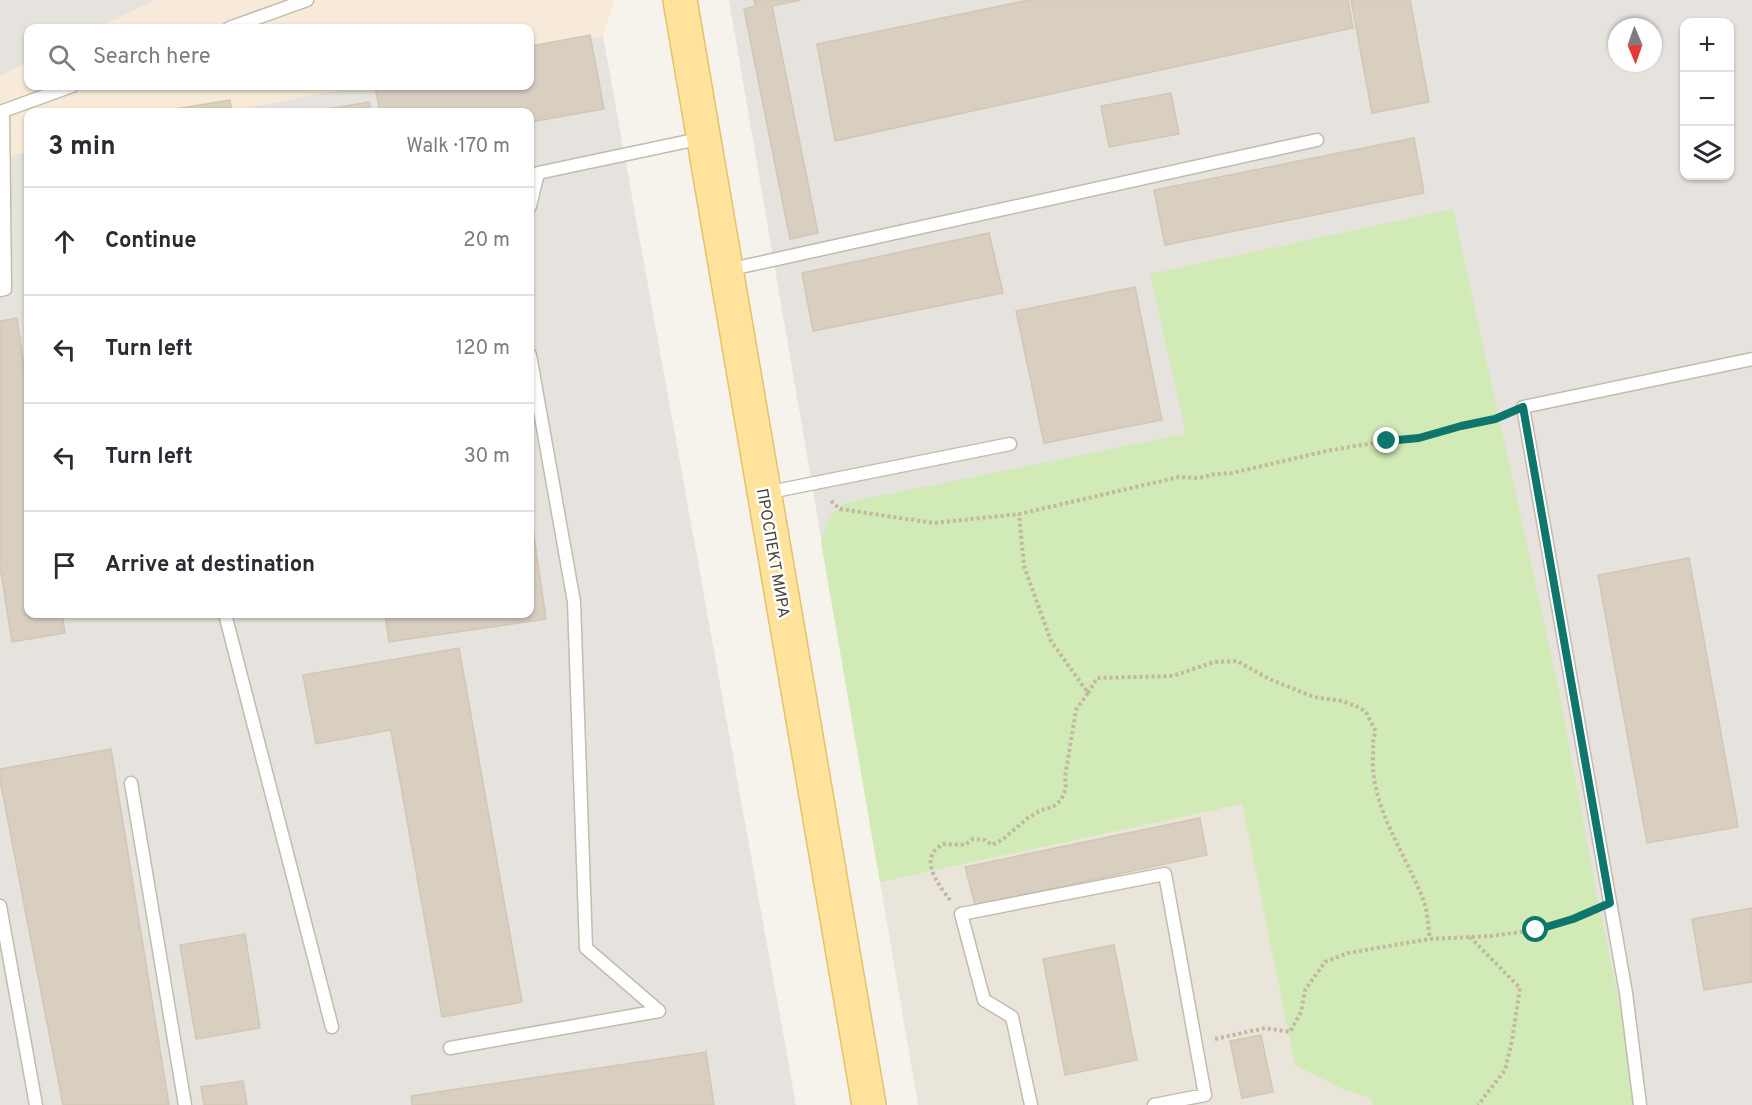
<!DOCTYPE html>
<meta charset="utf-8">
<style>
:root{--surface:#fff;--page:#f2f2f3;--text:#2b2b33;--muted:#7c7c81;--line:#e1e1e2}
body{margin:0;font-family:Overpass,sans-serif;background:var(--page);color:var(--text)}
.controls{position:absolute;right:18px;top:18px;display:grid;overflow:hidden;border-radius:12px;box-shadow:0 2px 4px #0004}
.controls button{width:54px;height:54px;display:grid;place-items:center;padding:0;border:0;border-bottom:2px solid var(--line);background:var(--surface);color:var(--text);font:30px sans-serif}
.compass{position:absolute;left:1608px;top:18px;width:54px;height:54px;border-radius:50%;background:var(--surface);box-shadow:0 2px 4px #0004;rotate:178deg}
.stop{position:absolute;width:18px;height:18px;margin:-14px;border:4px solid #0f766e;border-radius:50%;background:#fff}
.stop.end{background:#0f766e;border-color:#fff;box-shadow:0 2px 6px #0008}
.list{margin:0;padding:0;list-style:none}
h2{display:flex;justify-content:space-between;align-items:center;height:78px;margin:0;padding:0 24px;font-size:26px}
h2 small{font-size:20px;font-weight:400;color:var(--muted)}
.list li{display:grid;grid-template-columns:39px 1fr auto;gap:18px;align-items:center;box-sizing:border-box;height:108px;padding:0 24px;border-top:2px solid var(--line)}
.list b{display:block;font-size:22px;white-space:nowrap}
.list em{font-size:20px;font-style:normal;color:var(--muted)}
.icon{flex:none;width:33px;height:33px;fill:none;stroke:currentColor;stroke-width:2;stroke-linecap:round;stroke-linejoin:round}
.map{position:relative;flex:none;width:1752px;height:1105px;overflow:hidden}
.search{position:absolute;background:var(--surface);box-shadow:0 2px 4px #0004;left:24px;top:24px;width:510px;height:66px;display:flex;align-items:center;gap:15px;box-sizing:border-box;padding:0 21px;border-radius:12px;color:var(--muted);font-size:22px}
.panel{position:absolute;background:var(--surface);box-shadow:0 2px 4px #0004;left:24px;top:108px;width:510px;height:510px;border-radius:12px}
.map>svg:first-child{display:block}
</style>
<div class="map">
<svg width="1752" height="1105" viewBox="0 0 1752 1105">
<rect width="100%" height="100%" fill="#f6f3ec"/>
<path fill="#eae5da" d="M 1242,804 L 1284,1012 L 1343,1089 L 1372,1099 L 1373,1105 L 918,1105 L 880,882 Z"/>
<path fill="#f7ead8" d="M 155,0 L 615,0 L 603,36 L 530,51 L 530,28 L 97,28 Z
M 28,62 L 28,86 L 360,86 L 226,112 L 28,112 L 28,152 L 0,158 L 0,76 Z"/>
<path fill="#e6e2dd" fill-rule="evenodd" d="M 0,0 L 155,0 L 97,28 L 28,28 L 28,62 L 0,76 Z
M 729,0 L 1752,0 L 1752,1105 L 1373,1105 L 1372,1099 L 1343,1089 L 1295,1065 L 1242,804 L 880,882 ZM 1684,22 L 1730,22 L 1730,176 L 1684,176 ZM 1617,27 L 1653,27 L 1653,63 L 1617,63 Z
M 603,36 L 796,1105 L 0,1105 L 0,158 L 28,152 L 28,614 L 530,614 L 530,112 L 226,112 L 360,86 L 530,86 L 530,51 Z"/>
<path fill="#d2eab5" d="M 1453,209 L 1558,686 L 1599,907 L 1623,1021 L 1633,1105 L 1373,1105 L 1372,1099 L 1343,1089 L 1295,1065 L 1242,804 L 880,882 L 821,542 C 826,523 830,515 844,503 L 1186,434 L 1150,274 Z"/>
<path fill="#d8cfc1" stroke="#d3c7b4" stroke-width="1.5" d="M 754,0 L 801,0 L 772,6 L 818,233 L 790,239 L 744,9 L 756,6 Z
M 1029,0 L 1348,0 L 1353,28 L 835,141 L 817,44 Z
M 1351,0 L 1410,0 L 1429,102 L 1372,113 Z
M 590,35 L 604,109 L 530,122 L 530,112 L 380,112 L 375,86 L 530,86 L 530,46 Z
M 1171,93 L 1179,134 L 1109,147 L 1101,106 Z
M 230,100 L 232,112 L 157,112 Z
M 369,102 L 371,112 L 308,112 Z
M 1414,138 L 1424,193 L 1165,245 L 1154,190 Z
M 989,233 L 1003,293 L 813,331 L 802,273 Z
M 1135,287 L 1162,420 L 1044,443 L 1016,311 Z
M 17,318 L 28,396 L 28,614 L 62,614 L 65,633 L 12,642 L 0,566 L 0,321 Z
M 530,509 L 546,619 L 389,642 L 385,614 L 530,614 Z
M 1689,558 L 1738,827 L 1647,843 L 1598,575 Z
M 459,648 L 522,1002 L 442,1017 L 391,730 L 316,744 L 303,675 Z
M 111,749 L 169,1105 L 63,1105 L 0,780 L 0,769 Z
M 1200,818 L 1207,855 L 975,905 L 965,867 Z
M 1752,908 L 1752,982 L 1704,990 L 1692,919 Z
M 245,934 L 260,1028 L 196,1039 L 180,945 Z
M 1114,945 L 1137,1060 L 1065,1075 L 1043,959 Z
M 1261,1035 L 1273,1092 L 1242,1098 L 1230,1041 Z
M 706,1052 L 714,1105 L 412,1105 L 411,1096 Z
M 243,1081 L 247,1105 L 204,1105 L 201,1087 Z"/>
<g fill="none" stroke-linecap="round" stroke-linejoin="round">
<defs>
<path id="lane" d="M 229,28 L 307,0
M 530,206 L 538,173 L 703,138
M 727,270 L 1317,140
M 0,290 L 5,289 L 3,111 L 72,86
M 765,493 L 1010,444
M 225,614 L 332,1027
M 131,783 L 185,1105
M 0,906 L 36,1105
M 450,1048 L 659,1011 L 586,948 L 574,602 L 530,355
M 1031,1105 L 1012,1017 L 984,1000 L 961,914 L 1165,874 L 1205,1095 L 1154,1105
M 1640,1105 L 1626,993 L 1523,407 L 1752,359"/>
<path id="primary" d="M 680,0 L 869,1105"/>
</defs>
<use href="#lane" stroke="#c2bbae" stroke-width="15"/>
<use href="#primary" stroke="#e6c16a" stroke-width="36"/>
<path stroke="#c4b79f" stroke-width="4" stroke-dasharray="3 3" stroke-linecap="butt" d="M 831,501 L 840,509 L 934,523 L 1019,514 L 1179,477 L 1199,478 L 1215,474 L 1232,473 L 1331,450 L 1387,441 L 1419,439 L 1503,416
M 1088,693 L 1097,678 L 1173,676 L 1214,662 L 1237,661 L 1269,679 L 1314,697 L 1342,701 L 1358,707 L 1366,712 L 1376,732 C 1371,741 1374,746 1373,755 C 1370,808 1406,853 1424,902 C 1428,913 1428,927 1430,939
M 950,900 C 942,889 926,870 932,855 C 934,850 939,847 943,844 L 965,845 L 973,839 L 985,840 L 992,845 L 1002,840 L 1028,818 L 1041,810 L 1053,807 L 1061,800 L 1066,789 L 1065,777 L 1076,710 L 1088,693 L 1051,641 L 1024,566 L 1019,514
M 1470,937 L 1520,988 L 1512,1041 L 1505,1070 L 1478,1105
M 1215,1039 L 1265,1028 L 1290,1032 L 1301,1012 L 1305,990 L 1325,962 L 1348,953 L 1430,939 L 1491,936 L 1536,930 L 1573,919 L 1592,910"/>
<use href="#lane" stroke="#fff" stroke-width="12"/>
<use href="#primary" stroke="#ffe39c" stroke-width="33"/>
</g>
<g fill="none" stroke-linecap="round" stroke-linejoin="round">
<path stroke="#0f766e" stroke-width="8" d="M 1387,441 L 1419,438 L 1461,426 L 1495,419 L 1523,407 L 1610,903 L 1573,919 L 1536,930"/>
</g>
<g text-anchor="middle" stroke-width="5" stroke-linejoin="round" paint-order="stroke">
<g font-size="16" fill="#4b4439" stroke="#fff">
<text transform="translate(774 553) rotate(80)" y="6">ПРОСПЕКТ МИРА</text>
</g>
</g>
</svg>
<div class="controls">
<button>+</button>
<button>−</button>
<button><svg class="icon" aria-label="layers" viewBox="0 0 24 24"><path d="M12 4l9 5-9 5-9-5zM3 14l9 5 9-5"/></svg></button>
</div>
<svg class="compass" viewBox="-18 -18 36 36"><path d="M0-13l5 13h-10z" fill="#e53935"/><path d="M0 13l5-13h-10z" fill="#7c7c81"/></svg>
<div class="stop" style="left:1536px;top:930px"></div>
<div class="stop end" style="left:1387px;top:441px"></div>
<div class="search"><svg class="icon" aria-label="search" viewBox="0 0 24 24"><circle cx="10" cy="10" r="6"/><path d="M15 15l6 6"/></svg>Search here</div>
<section class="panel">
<h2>3 min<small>Walk · 170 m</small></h2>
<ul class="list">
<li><svg class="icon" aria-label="ahead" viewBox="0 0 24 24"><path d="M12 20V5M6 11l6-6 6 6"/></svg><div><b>Continue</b></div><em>20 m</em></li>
<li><svg class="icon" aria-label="left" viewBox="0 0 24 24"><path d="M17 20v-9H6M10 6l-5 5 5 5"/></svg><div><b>Turn left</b></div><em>120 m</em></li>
<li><svg class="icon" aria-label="left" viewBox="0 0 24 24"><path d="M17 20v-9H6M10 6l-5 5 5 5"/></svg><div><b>Turn left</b></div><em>30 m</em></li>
<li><svg class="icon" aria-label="arrive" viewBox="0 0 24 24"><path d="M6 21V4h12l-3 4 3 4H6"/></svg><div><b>Arrive at destination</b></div></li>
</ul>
</section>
</div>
